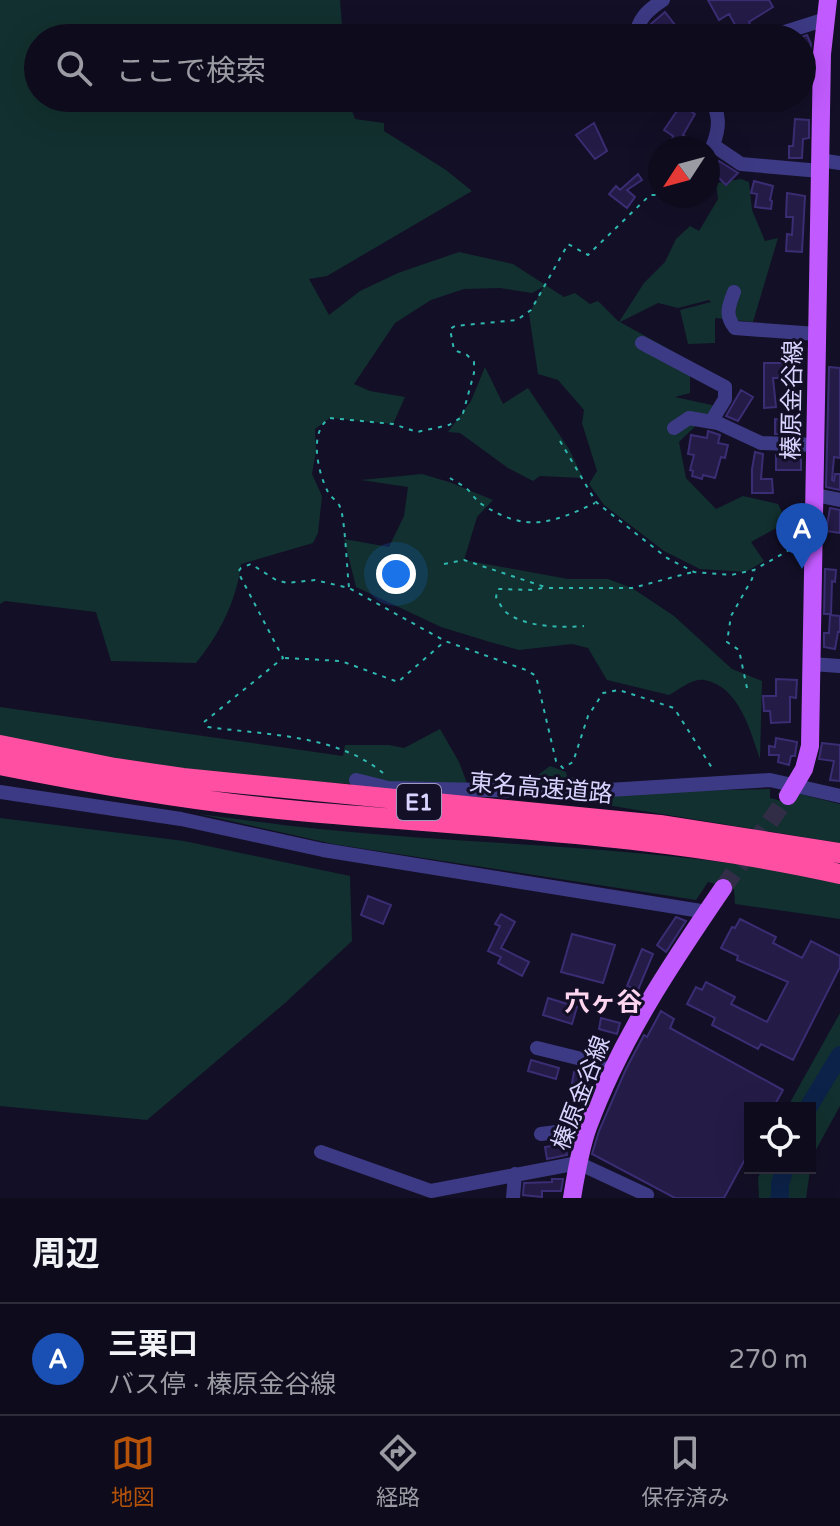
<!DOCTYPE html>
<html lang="ja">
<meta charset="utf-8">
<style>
:root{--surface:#0e0b1c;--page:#171425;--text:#f1f3f6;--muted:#9b9ba3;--line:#2e2b3b;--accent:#b45309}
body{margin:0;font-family:"Varela Round","Noto Sans JP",sans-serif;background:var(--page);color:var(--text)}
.controls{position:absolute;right:24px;bottom:24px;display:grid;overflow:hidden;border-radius:0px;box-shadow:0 8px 32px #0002}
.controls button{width:72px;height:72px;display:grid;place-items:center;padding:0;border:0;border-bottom:2px solid var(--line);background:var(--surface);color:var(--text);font:40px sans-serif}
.compass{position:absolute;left:648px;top:136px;width:72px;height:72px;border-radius:50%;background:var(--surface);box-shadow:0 8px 32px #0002;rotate:234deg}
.you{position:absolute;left:396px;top:574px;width:28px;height:28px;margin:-20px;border:6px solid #fff;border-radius:50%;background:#1a73e8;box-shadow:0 0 0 12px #1a73e833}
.badge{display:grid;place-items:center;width:52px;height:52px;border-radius:50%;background:var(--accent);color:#fff;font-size:26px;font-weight:700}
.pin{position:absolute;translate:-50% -66px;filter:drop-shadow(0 2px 4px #0008)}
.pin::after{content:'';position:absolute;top:42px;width:28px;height:24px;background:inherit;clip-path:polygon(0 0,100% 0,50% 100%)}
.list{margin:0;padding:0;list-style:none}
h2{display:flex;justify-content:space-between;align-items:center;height:104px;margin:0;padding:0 32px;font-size:34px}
h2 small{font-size:26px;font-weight:400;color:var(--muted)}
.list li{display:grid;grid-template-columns:52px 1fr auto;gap:24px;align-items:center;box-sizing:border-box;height:112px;padding:0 32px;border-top:2px solid var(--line)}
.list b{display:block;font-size:30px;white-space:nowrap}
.list p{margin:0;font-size:26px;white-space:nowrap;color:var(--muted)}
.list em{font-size:26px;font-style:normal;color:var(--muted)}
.icon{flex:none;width:44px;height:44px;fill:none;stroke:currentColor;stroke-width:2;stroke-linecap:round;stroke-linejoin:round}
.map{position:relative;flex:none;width:840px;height:1198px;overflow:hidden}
.search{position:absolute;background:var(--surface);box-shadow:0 8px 32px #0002;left:24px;right:24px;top:24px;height:88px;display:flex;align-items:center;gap:20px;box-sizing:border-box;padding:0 28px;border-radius:44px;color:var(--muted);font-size:30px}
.sheet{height:216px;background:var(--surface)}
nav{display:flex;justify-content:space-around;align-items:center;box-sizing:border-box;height:112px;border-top:2px solid var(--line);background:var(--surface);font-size:22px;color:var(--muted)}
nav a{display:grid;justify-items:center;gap:4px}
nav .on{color:var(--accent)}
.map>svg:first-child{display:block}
</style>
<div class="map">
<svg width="840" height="1198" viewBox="0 0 840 1198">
<rect width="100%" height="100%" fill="#130f26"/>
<path fill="#12302f" d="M 0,0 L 340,0 L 343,38 L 38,38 L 38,98 L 347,98 L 355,119 L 384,123 L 384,131 L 446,170 L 472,191 L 327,276 L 309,279 L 329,315 L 360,291 L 398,273 L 459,252 L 513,264 L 564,297 L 575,293 L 590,304 L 598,301 L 619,322 L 644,283 L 665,262 L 676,239 L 690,226 L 699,231 L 718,199 L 716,183 L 741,179 L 749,182 L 752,210 L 765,241 L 778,238 L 753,322 L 715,318 L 715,343 L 688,344 L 680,310 L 711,302 L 709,300 L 678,308 L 658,303 L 620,322 L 690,361 L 690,393 L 675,397 L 716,406 L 679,442 L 686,478 L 716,509 L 743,496 L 778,504 L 787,522 L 751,542 L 764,561 L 746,572 L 700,569 L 664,551 L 604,505 L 589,484 L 597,471 L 582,423 L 584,410 L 558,380 L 538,374 L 529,314 L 543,287 L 532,293 L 500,288 L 464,289 L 431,300 L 395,323 L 354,384 L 370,391 L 405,397 L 393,424 L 330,418 L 315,429 L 316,451 L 312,474 L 322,496 L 318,533 L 313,543 L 241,564 C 237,600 219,635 196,663 L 111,661 L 96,612 L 5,601 L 0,604 Z
M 485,367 L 503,404 L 528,388 L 569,449 L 583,478 L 540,476 L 533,481 L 508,468 L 460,433 L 448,432 L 471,401 Z
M 422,474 L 449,482 L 493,500 L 477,517 L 464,560 L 568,579 L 608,579 L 632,588 L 674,616 L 732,669 L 762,681 L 760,759 C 750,730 739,686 704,680 C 692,678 679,690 669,695 L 607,680 L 588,648 L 572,644 L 519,650 L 490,642 L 441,627 L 356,587 L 344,539 L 389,547 L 404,516 L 408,487 L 361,480 Z
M 0,707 L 343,756 L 345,745 L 389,745 L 404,748 L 440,729 L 459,762 L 467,783 L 378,786 L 245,777 L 47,750 L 0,737 Z
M 550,766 L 566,772 L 567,776 L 611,785 L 534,787 L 526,784 Z
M 770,789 L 770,798 L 792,804 L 800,794 L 840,804 L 840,843 L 588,802 L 631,792 Z
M 199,814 C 239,819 279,825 320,829 C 493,847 669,845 840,882 L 840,919 L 735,904 L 734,889 L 708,882 L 696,900 L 333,844 Z
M 0,818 L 184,841 L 350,876 L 352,941 L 285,1003 L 147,1120 L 0,1106 Z
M 840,1013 L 840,1106 L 812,1157 L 806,1198 L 759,1198 L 758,1178 L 762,1168 L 810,1168 L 810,1108 L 787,1108 Z"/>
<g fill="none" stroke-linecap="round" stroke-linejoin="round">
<path stroke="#0c2248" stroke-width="3" d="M 771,1198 L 780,1184"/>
<path stroke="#0c2248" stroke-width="18" d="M 808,1108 L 840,1055
M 780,1198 L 780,1184 L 785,1168"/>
</g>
<path fill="#241b47" stroke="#3b2d73" stroke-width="2" d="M 708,0 L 769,0 L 773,7 L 749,22 L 756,38 L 737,38 L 733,32 L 738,30 L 729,14 L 719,20 Z
M 665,12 L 679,30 L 668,38 L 662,38 L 651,24 Z
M 807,35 L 811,44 L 808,62 L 810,72 L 802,76 L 802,38 L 799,38 Z
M 681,105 L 695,114 L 683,135 L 701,148 L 669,148 L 673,136 L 664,130 Z
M 795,119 L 809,120 L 809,138 L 803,139 L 802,158 L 789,158 L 789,146 L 793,146 Z
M 594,123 L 607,151 L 595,159 L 576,135 Z
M 719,161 L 738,173 L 726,185 L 713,172 L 716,169 L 714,167 Z
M 638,174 L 642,180 L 627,190 L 635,197 L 627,208 L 609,194 L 616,186 L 620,190 Z
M 754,181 L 773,186 L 770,200 L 772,201 L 771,209 L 755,207 L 757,194 L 751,193 Z
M 787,193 L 805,196 L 802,252 L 786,251 L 787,234 L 792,235 L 793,217 L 786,217 Z
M 764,363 L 785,363 L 785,378 L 773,378 L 776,407 L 764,408 Z
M 829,367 L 840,368 L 840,458 L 834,457 L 832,480 L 834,481 L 835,474 L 840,474 L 840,490 L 826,487 Z
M 741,390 L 753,397 L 738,421 L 726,416 Z
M 775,419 L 798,422 L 796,434 L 775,434 Z
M 708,431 L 720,435 L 718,443 L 728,445 L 725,458 L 721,457 L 715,478 L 703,475 L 702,479 L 692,476 L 693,471 L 690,470 L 694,455 L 688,454 L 691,435 L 707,438 Z
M 755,452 L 763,454 L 761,479 L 772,479 L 773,493 L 752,493 L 752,469 Z
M 776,455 L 801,455 L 801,470 L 776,470 Z
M 830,508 L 840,510 L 840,533 L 826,531 Z
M 825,569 L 836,570 L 835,582 L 832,581 L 831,614 L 824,614 Z
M 830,615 L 840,616 L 840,632 L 838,632 L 835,649 L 824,647 L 824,633 L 829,633 Z
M 776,679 L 797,680 L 796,698 L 790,697 L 790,722 L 771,723 L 770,711 L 764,711 L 763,696 L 776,696 Z
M 776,738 L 797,742 L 795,756 L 791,756 L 789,765 L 778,762 L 779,755 L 769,755 L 769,746 L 775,747 Z
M 822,743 L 840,745 L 840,781 L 830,780 L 834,761 L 819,759 Z
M 368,896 L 391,905 L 383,924 L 361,915 Z
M 501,914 L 515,922 L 501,948 L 529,962 L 522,976 L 498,963 L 501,957 L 488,951 L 500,926 L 495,924 Z
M 676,917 L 686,921 L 666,952 L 657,945 Z
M 740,919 L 776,937 L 773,943 L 802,958 L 811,941 L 840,956 L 840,967 L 793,1060 L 761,1044 L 758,1049 L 712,1025 L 715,1018 L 687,1004 L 696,987 L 702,990 L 706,982 L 735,997 L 731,1004 L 767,1022 L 788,982 L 737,960 L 738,956 L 721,948 L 732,927 L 735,928 Z
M 572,934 L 615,945 L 603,983 L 561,972 Z
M 642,949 L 653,954 L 638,990 L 627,986 Z
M 548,998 L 577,1007 L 572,1024 L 543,1015 Z
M 661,1011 L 674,1019 L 670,1028 L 783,1090 L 773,1108 L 750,1108 L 750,1150 L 724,1198 L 675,1198 L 592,1154 L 599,1131 L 626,1069 L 644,1035 L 647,1037 Z
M 601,1018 L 620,1023 L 617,1034 L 599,1029 Z
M 531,1060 L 559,1068 L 556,1079 L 528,1071 Z
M 579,1069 L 591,1072 L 589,1087 L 572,1083 L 574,1072 L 581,1074 Z
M 565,1144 L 567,1155 L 547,1159 L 545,1147 Z
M 552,1179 L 563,1179 L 561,1191 L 542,1191 L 542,1197 L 523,1195 L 524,1183 L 552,1182 Z"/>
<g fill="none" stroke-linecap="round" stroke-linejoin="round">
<path stroke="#312d47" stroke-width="18" stroke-dasharray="18 9" stroke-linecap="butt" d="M 723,888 L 788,796"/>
<path stroke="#2fb8b0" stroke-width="2" stroke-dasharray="4 6" stroke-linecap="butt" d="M 560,441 L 596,502 L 667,558 L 694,572 L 731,575 L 754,570 L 798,545
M 450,478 C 456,482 465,486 470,492 C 474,497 477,501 483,505 C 526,533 553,523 595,503
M 444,564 L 464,560 L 548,588 L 632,588 L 693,572
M 349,587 C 347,572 345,517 340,507 C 338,501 331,498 328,492 C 318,473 308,431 330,418 L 393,424 L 417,432 L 449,425 L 462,417 L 474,373 L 474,362 L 467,355 L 454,350 L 450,329 L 455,326 L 517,320 L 531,310 L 568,244 L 588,255 L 650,195 L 660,195
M 542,588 L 535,590 L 498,589 L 496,597 C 499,602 502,609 507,613 C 525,627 562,628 584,626
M 285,658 L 341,661 L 398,682 L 444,642
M 747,688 L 739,650 L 727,642 L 731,616 L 752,579 L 754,570
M 383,773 C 336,734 265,735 208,727 L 204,722 L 283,658 L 238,572 L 241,568 L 251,564 L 276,580 L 287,583 L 315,580 L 349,588 L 445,641 L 526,670 L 536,676 L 556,761 L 563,768 L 573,762 L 588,716 L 603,693 L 619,690 L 674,708 L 714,771"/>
<path stroke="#3d3a85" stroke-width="14" d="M 636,38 C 637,19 648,10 663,0
M 766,38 L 826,19
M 710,98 C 720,114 720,127 713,145 L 741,164 L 820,171
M 820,160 L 840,163
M 734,292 C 728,307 725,316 735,328 L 817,334
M 642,343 L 725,387 L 725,399 L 711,422
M 674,428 L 689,418 L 718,423 L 761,443 L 816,445
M 815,495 L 840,500
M 811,664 L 840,666
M 356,780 L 388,788 L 576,792 L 770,780 L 840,796
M 0,792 L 181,819 L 323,850 L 707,912
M 537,1048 L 614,1067
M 541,1134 L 587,1128
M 321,1152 L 431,1191 L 578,1163 L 647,1195
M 513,1198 L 515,1174"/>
<path stroke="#c25bff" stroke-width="18" d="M 788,796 L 804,769 L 810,746 L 822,54 L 828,0
M 572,1198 C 576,1174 580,1149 588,1127 C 620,1040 671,964 723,888"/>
<path stroke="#ff4fa3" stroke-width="20" d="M 0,745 L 115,768 L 183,778 L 660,825 L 840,853
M 0,765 C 99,785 199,802 299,811 C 479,827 663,834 840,874"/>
</g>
<g text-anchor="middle" stroke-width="6" stroke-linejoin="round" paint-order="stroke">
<rect fill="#130f26" stroke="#9e99be" stroke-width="2" x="397" y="784" width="44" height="36" rx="6"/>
<g font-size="22" font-weight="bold" fill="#d9d4ff">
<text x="419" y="810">E1</text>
</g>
<g font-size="24" fill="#d9d4ff" stroke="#130f26">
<text transform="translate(792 400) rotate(-89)" y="8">榛原金谷線</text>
<text transform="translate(541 788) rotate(5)" y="8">東名高速道路</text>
<text transform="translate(581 1093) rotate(-69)" y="8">榛原金谷線</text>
</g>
<g font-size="26" font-weight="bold" fill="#ffd6f0" stroke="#130f26">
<text x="603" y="1011">穴ヶ谷</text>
</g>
</g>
</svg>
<div class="controls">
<button><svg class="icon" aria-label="locate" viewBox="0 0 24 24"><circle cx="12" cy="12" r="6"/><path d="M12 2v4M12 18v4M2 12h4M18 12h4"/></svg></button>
</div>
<svg class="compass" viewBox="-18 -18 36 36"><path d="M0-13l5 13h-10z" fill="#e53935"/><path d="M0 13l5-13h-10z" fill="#9b9ba3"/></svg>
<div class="you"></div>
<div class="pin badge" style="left:802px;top:569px;background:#1a4fb4">A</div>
<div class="search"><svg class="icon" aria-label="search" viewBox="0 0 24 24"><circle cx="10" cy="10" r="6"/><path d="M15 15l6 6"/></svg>ここで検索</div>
</div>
<section class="sheet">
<h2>周辺<small></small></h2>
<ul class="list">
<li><span class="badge" style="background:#1a4fb4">A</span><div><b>三栗口</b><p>バス停 · 榛原金谷線</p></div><em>270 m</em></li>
</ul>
</section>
<nav>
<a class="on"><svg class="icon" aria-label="map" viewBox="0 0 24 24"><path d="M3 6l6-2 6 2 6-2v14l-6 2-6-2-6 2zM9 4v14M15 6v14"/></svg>地図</a>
<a><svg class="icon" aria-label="directions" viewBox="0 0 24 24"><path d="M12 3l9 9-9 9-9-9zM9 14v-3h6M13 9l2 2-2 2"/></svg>経路</a>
<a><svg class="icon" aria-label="saved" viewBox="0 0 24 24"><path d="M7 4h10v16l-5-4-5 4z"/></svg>保存済み</a>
</nav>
